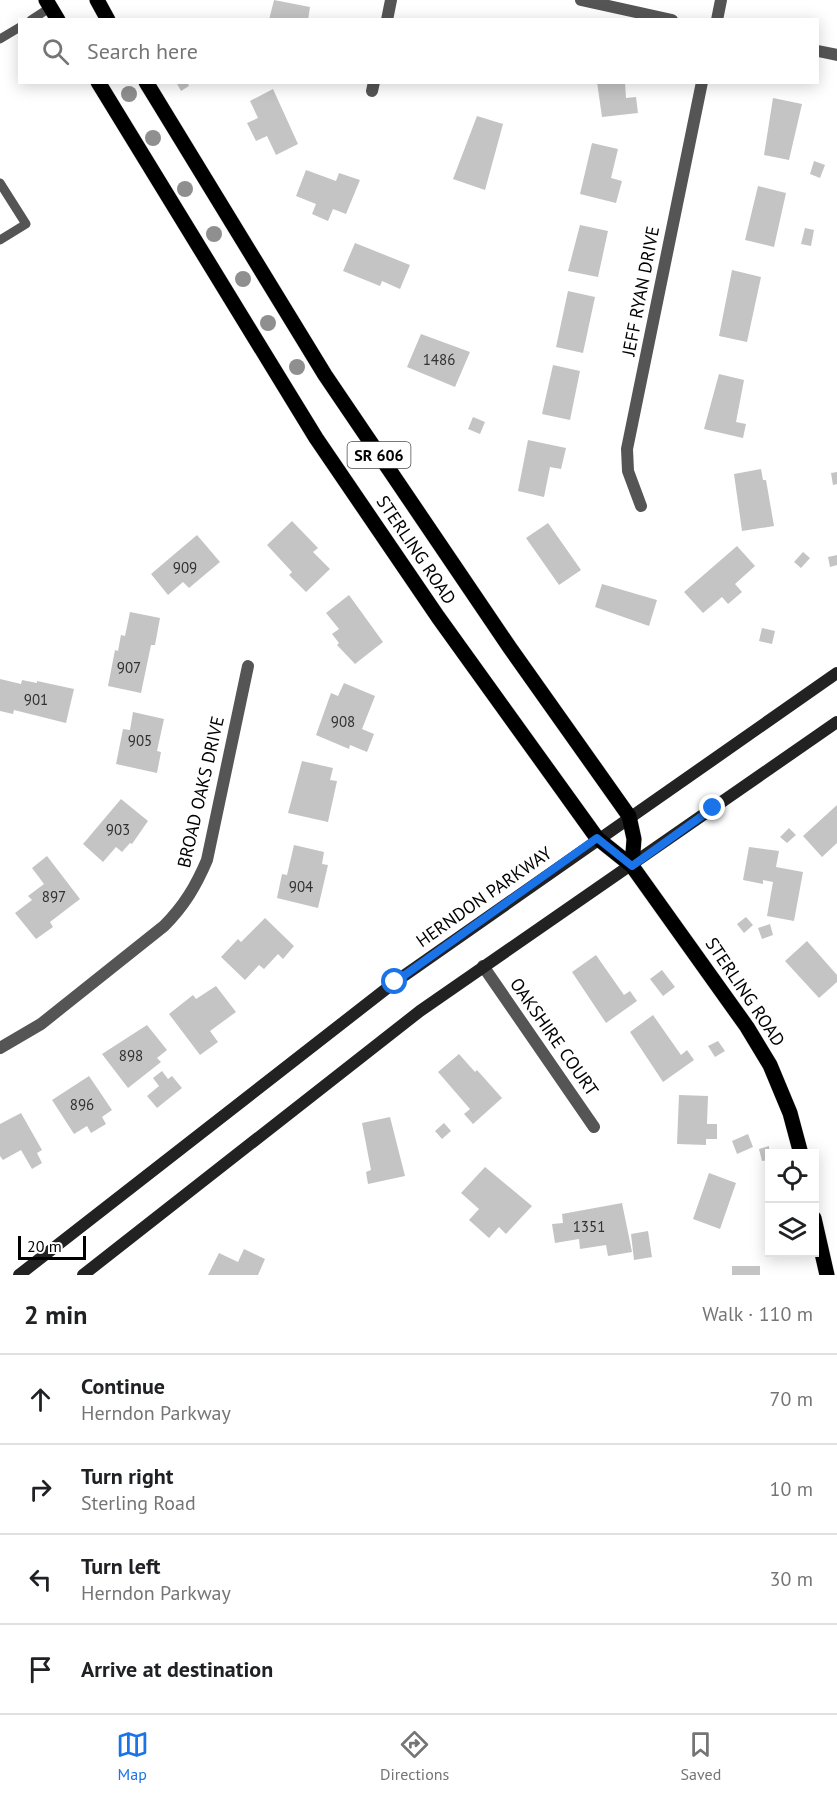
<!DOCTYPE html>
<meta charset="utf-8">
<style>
:root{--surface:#fff;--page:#f6f6f6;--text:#202124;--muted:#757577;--line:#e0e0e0;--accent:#1a73e8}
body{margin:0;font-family:"PT Sans",sans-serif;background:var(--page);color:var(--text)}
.controls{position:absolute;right:18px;bottom:18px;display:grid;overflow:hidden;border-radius:0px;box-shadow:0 3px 15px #0003}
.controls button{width:54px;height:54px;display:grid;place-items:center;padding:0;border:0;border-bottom:2px solid var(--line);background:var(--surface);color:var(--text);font:30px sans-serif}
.scale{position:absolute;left:18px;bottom:15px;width:68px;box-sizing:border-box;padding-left:6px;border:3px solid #000;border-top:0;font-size:16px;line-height:21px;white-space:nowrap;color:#000;-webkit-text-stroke:4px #fff;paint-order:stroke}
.stop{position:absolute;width:18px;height:18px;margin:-14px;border:4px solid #1a73e8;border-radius:50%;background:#fff}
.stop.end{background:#1a73e8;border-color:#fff;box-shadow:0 2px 6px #0008}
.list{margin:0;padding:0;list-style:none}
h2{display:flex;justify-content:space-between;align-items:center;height:78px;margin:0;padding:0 24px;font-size:26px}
h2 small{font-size:20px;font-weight:400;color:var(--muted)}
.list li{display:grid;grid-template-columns:39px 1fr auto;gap:18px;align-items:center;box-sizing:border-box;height:90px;padding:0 24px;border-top:2px solid var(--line)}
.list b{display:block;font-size:22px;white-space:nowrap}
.list p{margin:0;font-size:20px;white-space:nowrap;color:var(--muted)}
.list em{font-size:20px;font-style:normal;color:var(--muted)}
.icon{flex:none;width:33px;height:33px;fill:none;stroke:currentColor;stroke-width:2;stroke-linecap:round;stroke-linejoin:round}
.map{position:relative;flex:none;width:837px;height:1275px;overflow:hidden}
.search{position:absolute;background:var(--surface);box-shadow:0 3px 15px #0003;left:18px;right:18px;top:18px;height:66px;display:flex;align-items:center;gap:15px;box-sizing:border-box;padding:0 21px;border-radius:0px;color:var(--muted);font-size:22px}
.sheet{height:438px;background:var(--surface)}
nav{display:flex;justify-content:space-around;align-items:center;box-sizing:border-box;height:84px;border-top:2px solid var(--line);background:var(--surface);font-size:16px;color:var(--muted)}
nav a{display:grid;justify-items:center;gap:3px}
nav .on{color:var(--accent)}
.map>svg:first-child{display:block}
</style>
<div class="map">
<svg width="837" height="1275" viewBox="0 0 837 1275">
<rect width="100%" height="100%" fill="#fff"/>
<path fill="#c4c4c4" d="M 274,0 L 310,7 L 308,20 L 269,20 Z
M 176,82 L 187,82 L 189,86 L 181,91 Z
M 597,82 L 625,82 L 626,98 L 636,97 L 638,113 L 602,117 Z
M 273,89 L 298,144 L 276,155 L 267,136 L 256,141 L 247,123 L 258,118 L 250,101 Z
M 773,98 L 802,104 L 789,160 L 764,155 Z
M 477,116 L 503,124 L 485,190 L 453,179 Z
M 592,143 L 618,149 L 611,178 L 622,181 L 616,203 L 580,194 Z
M 814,161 L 825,165 L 820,178 L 810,174 Z
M 306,170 L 336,181 L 339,173 L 360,180 L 346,214 L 333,209 L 328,221 L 312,214 L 316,204 L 296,196 Z
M 758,186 L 786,193 L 774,247 L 745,240 Z
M 580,225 L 608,231 L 598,277 L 568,271 Z
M 805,228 L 814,230 L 811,246 L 801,244 Z
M 355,243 L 410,265 L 400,289 L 382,281 L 380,286 L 343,271 Z
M 732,270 L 761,277 L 747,342 L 719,336 Z
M 568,291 L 595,297 L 583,353 L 556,347 Z
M 421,334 L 470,352 L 455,387 L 407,367 Z
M 553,365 L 580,371 L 570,420 L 542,414 Z
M 719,374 L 744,380 L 736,422 L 746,424 L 743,438 L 704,429 Z
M 473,417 L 485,422 L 480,434 L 468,429 Z
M 528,440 L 566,448 L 561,469 L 550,467 L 544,497 L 518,491 Z
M 761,469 L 763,480 L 766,480 L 774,526 L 742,531 L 734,474 Z
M 837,472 L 837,484 L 833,485 L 831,473 Z
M 292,521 L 318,548 L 313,552 L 330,569 L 306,592 L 289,575 L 292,572 L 267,545 Z
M 548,523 L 581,570 L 559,585 L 526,538 Z
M 197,535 L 220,562 L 189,588 L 183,582 L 168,595 L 151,574 Z
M 737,546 L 755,566 L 735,584 L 742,592 L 728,604 L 722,597 L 703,613 L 684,592 Z
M 803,552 L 810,558 L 801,568 L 794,562 Z
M 837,555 L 837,565 L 830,567 L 828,557 Z
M 602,584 L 657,600 L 649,626 L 595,607 Z
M 349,595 L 383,642 L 355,664 L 337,645 L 339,643 L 332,634 L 339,629 L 326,613 Z
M 130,612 L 160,618 L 155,645 L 151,645 L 141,693 L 108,686 L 115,650 L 118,651 L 121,635 L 125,636 Z
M 762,628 L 775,631 L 772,644 L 759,641 Z
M 0,679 L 21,684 L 22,680 L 37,683 L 37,681 L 74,689 L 66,723 L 14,710 L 13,714 L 0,711 Z
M 344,683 L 375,696 L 362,729 L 374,734 L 367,752 L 350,745 L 349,749 L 316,735 L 331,693 L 338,696 Z
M 133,712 L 164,719 L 157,751 L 161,752 L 157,773 L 116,764 L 123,729 L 130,730 Z
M 302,761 L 333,768 L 330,780 L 337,781 L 328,822 L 288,813 Z
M 121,799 L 148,821 L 132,844 L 130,843 L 122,852 L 116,847 L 103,862 L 83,844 Z
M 837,805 L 837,843 L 822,857 L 803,836 Z
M 789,828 L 796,835 L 787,843 L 780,837 Z
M 294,845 L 324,852 L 322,864 L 328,865 L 318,908 L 277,898 L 282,874 L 287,875 Z
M 749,847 L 779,851 L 776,867 L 803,872 L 794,921 L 767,916 L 773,882 L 763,880 L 763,884 L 743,880 Z
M 47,856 L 80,899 L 50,922 L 53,927 L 36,939 L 15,913 L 32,900 L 28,896 L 44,884 L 32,868 Z
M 746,917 L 753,925 L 744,933 L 737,924 Z
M 265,918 L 294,946 L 283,959 L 278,954 L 264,969 L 259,965 L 245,980 L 221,957 L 238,939 L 241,942 Z
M 770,924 L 773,935 L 762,939 L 758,928 Z
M 807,941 L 837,975 L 837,982 L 819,998 L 785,961 Z
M 596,955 L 624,995 L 630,991 L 637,1001 L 606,1023 L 572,972 Z
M 662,970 L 675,987 L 663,996 L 650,979 Z
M 216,986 L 236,1012 L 210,1031 L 218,1042 L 200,1055 L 169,1014 L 193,995 L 196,999 Z
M 653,1015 L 681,1055 L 687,1050 L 694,1060 L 663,1082 L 630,1032 Z
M 147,1025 L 167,1050 L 157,1058 L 161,1062 L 128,1088 L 102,1054 Z
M 718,1041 L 725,1051 L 715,1057 L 708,1046 Z
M 459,1054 L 475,1072 L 477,1070 L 502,1098 L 473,1124 L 464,1114 L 470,1109 L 438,1072 Z
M 162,1071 L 168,1079 L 172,1076 L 182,1088 L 157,1108 L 147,1096 L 159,1086 L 153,1078 Z
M 89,1076 L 112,1110 L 102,1117 L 106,1124 L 91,1133 L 87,1126 L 74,1134 L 52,1100 Z
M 679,1095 L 708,1096 L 707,1124 L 717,1124 L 717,1139 L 706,1139 L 706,1145 L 677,1144 Z
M 21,1113 L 42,1150 L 37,1153 L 42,1163 L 32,1169 L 21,1150 L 3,1160 L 0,1156 L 0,1124 Z
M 390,1117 L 405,1176 L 368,1184 L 366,1172 L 371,1170 L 362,1123 Z
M 444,1123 L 451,1131 L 442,1139 L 435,1131 Z
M 748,1134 L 753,1147 L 737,1154 L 732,1141 Z
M 769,1146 L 770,1160 L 762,1161 L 759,1149 Z
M 485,1167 L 532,1206 L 506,1234 L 499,1227 L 489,1238 L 469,1220 L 479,1209 L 461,1193 Z
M 709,1173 L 736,1183 L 720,1229 L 693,1219 Z
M 622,1203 L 632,1252 L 608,1256 L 606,1245 L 580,1249 L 579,1239 L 555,1243 L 552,1224 L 563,1223 L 562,1214 Z
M 648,1231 L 652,1257 L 634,1260 L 631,1234 Z
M 244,1249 L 265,1259 L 258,1275 L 208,1275 L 219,1253 L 238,1262 Z
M 732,1266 L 760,1266 L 760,1275 L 732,1275 Z"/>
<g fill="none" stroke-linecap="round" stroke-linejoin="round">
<defs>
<path id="primary" d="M 46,0 L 58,20
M 97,0 L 108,20
M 98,82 L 316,438 L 438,617 L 597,838 L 632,866 L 747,1027 L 770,1065 L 790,1113 L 801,1154
M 146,82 L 325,375 L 510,648 L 629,816 L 634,839 L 632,866
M 814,1218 L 827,1275"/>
</defs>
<use href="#primary" stroke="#dbdbdb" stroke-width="16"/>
<path stroke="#555" stroke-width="9" d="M 31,20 L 51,7
M 0,39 L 20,27
M 0,183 L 26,224 L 0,240"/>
<path stroke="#555" stroke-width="12" d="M 581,0 L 672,20
M 387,20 L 391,0
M 717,20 L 721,0
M 818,51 L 837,55
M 372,91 L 374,82
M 641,506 L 628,471 L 627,449 L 702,82
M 483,966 L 594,1127
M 0,1048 L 41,1024 L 164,926 C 184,906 196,886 207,860 L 248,666"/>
<path stroke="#222" stroke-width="12" d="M 19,1275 L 395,982 L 837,673
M 83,1275 L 420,1011 L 837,722"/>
<use href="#primary" stroke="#000" stroke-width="15"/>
</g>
<g fill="#8f8f8f">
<circle cx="129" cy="94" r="8"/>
<circle cx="153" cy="138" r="8"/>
<circle cx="185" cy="189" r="8"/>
<circle cx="214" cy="234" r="8"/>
<circle cx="243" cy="279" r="8"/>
<circle cx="268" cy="323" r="8"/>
<circle cx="297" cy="367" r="8"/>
</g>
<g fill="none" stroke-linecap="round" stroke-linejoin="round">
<path stroke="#1a73e8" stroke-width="8" d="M 395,982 L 597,838 L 632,866 L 713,808"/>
</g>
<g text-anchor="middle" stroke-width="5" stroke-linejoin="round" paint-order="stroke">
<g font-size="15" fill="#313131">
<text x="439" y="365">1486</text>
<text x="185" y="573">909</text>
<text x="129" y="673">907</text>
<text x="36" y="705">901</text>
<text x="343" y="727">908</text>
<text x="140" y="746">905</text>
<text x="118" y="835">903</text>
<text x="301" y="892">904</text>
<text x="54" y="902">897</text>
<text x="131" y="1061">898</text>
<text x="82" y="1110">896</text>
<text x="589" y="1232">1351</text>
</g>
<rect fill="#fff" stroke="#4c4c4c" stroke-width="1.5" x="347.5" y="442" width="63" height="26" rx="4.5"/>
<g font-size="16" font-weight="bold" fill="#000">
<text x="379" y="461">SR 606</text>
</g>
<g font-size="18" fill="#000" stroke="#fff">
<text transform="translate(641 291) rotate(-79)" y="6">JEFF RYAN DRIVE</text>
<text transform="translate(416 550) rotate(56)" y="6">STERLING ROAD</text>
<text transform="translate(201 792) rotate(-77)" y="6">BROAD OAKS DRIVE</text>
<text transform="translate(484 897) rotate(-35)" y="6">HERNDON PARKWAY</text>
<text transform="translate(745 992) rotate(56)" y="6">STERLING ROAD</text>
<text transform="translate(554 1037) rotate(55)" y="6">OAKSHIRE COURT</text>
</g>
</g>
</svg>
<div class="controls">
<button><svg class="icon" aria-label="locate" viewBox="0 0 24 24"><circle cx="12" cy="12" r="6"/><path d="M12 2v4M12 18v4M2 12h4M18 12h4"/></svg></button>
<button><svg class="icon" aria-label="layers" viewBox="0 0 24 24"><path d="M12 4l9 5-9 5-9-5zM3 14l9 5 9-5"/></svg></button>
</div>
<div class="scale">20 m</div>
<div class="stop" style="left:395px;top:982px"></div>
<div class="stop end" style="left:713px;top:808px"></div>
<div class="search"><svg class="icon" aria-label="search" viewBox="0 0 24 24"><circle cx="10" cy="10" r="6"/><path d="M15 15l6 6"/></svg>Search here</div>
</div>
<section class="sheet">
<h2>2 min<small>Walk · 110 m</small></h2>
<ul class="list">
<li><svg class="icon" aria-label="ahead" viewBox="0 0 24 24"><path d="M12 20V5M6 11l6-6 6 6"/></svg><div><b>Continue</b><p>Herndon Parkway</p></div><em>70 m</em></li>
<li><svg class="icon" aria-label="right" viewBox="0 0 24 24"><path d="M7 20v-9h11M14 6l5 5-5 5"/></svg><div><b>Turn right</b><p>Sterling Road</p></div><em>10 m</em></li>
<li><svg class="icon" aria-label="left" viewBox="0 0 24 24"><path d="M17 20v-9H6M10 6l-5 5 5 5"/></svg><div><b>Turn left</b><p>Herndon Parkway</p></div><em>30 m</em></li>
<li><svg class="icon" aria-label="arrive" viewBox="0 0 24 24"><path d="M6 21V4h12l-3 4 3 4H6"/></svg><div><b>Arrive at destination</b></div></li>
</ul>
</section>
<nav>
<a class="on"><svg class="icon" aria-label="map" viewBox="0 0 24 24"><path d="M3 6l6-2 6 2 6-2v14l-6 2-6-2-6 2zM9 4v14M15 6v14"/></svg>Map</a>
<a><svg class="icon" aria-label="directions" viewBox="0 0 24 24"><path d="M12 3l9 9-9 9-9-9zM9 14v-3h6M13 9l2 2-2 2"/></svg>Directions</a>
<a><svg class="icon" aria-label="saved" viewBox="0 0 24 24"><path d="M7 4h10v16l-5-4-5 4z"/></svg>Saved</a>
</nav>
